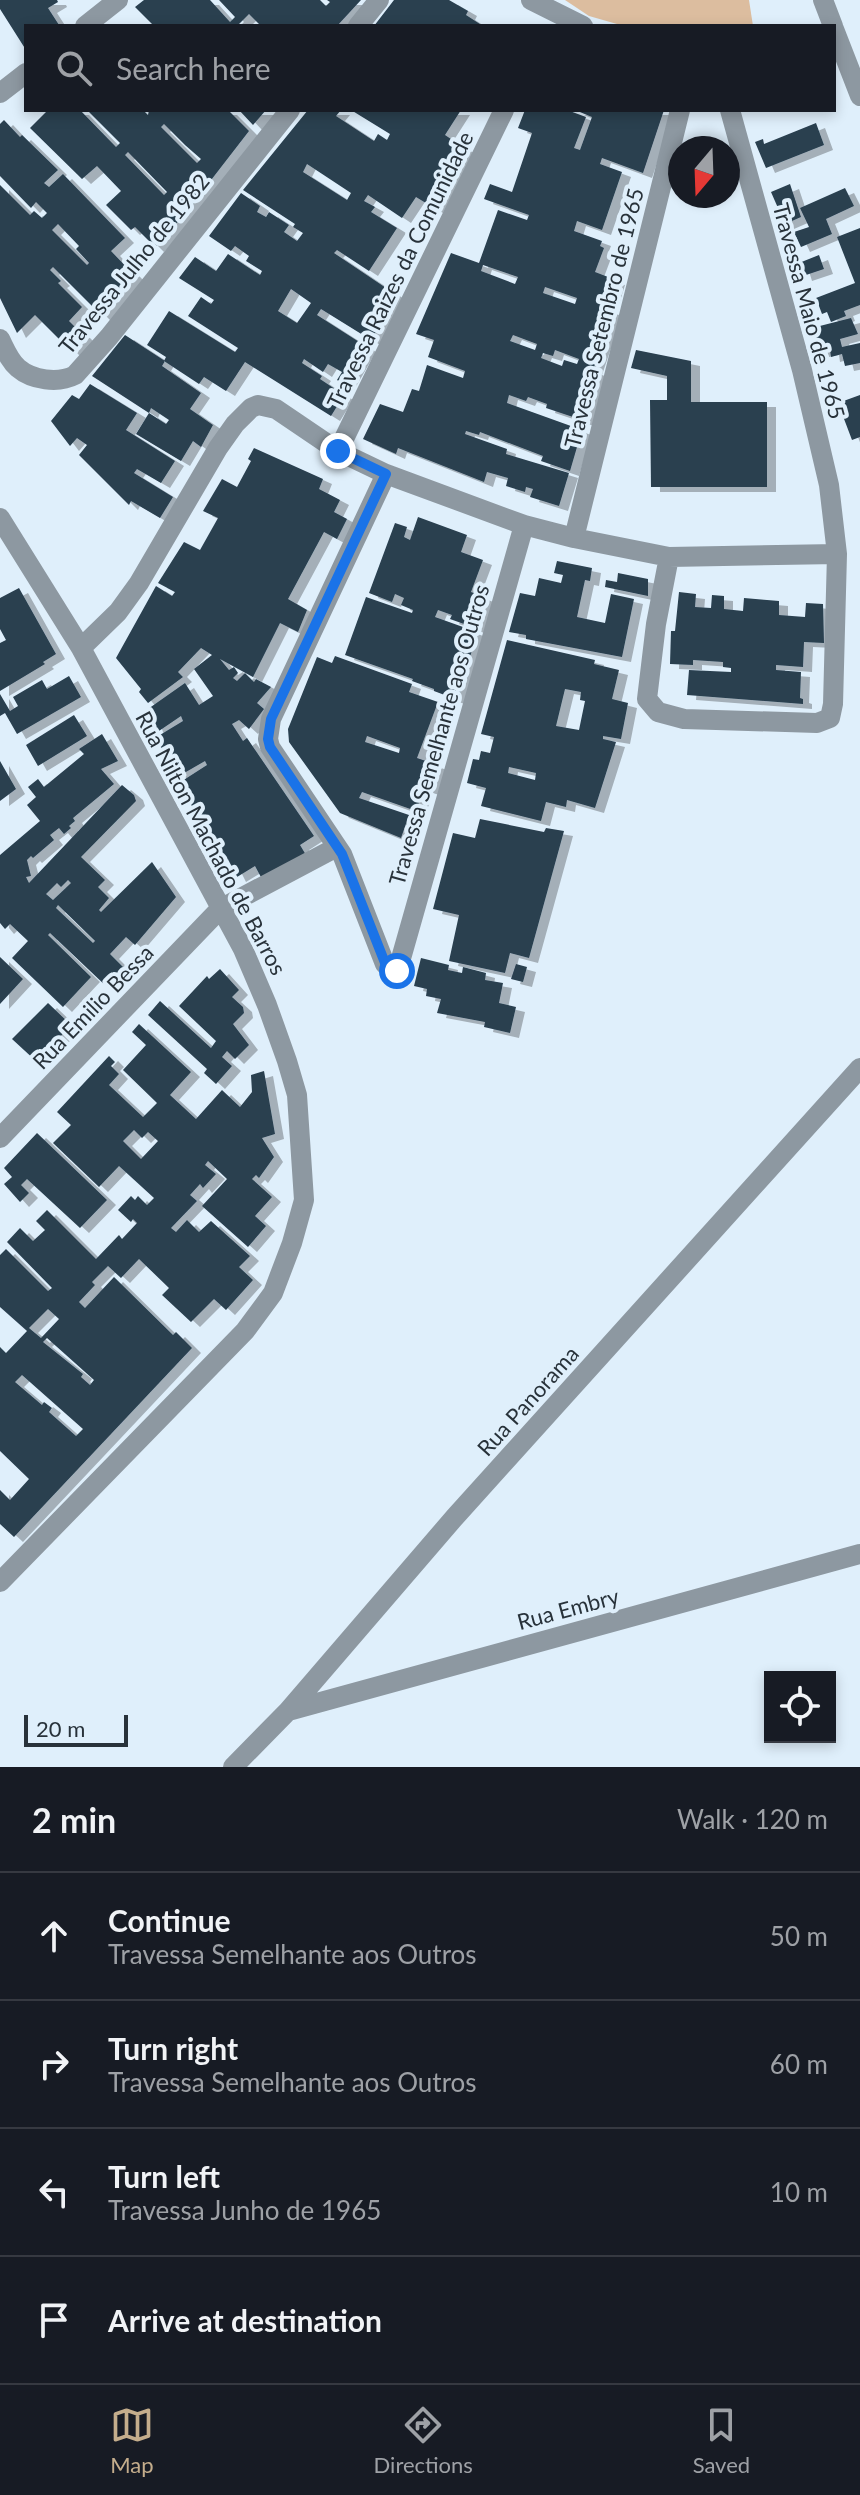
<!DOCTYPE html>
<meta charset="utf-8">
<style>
:root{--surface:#171b24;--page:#20242c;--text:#f1f3f6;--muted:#9ea1a6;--line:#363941;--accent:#c4ad8c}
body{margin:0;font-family:Lato,sans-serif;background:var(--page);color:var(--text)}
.controls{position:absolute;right:24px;bottom:24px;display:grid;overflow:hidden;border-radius:0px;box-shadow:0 4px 12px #0003}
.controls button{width:72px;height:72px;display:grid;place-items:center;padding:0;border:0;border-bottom:2px solid var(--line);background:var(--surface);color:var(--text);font:40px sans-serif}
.compass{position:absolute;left:668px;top:136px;width:72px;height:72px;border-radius:50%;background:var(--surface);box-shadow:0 4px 12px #0003;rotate:199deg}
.scale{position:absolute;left:24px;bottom:20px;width:104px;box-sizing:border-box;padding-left:8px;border:4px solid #28323a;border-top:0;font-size:22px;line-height:28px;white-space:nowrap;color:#28323a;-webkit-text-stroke:6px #dfeffb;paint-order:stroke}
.stop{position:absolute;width:24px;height:24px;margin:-18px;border:6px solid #1a73e8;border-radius:50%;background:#fff}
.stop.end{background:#1a73e8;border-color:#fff;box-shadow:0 2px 8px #0008}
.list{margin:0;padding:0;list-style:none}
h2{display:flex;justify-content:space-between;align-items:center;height:104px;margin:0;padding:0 32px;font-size:34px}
h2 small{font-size:26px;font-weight:400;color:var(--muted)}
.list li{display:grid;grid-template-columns:52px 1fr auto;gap:24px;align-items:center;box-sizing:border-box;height:128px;padding:0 32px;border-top:2px solid var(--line)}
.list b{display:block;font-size:30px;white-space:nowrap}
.list p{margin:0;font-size:26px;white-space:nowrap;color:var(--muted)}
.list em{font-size:26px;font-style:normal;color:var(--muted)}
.icon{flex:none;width:44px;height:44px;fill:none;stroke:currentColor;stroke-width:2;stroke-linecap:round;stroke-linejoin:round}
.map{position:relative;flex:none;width:860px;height:1767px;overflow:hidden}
.search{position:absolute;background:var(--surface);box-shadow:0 4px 12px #0003;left:24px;right:24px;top:24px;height:88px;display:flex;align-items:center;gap:20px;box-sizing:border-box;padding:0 28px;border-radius:0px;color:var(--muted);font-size:30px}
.sheet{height:616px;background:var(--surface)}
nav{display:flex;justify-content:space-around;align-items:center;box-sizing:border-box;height:112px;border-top:2px solid var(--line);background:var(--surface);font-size:22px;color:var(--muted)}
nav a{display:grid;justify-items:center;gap:4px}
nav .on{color:var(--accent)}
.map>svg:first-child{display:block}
</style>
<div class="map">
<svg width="860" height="1767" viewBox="0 0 860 1767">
<defs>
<filter id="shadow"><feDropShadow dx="9" dy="5" stdDeviation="0" flood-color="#0004"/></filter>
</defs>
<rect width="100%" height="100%" fill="#dfeffb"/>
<path fill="#dcbd9f" d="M 565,0 L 749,0 L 753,26 L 624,26 L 589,16 Z"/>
<path fill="#293f4f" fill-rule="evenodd" filter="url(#shadow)" d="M 0,0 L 57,0 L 58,2 L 48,8 L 59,25 L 26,26 L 26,50 L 0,9 Z
M 144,0 L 210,0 L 230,22 L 235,17 L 219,0 L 320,0 L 326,6 L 330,2 L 327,0 L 361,0 L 337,26 L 261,26 L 249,14 L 237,26 L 150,26 L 152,24 L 135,7 Z
M 394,0 L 449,0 L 468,11 L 466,15 L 483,26 L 374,26 Z
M 44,110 L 80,110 L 116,147 L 120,143 L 87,110 L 143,110 L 148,115 L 149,110 L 228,110 L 249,131 L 184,215 L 155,247 L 135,227 L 131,230 L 106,205 L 121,191 L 97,166 L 82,179 L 30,128 L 46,112 ZM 164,124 L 185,145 L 201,159 L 197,163 L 161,127 ZM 128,152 L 167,192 L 164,195 L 125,155 Z
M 239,110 L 266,110 L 253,125 Z
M 308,110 L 341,110 L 336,116 L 374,141 L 378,134 L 387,140 L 390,134 L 351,110 L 461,110 L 445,135 L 466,149 L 434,208 L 416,197 L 402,218 L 368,195 L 364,201 L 375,207 L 371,212 L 397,228 L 369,271 L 337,250 L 334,253 L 398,296 L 371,340 L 321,309 L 317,315 L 367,347 L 345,385 L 337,380 L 342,372 L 328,364 L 323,372 L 304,359 L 302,363 L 322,376 L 320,379 L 344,395 L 331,416 L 245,362 L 226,391 L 204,377 L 199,384 L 164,361 L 166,357 L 147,345 L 169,311 L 235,352 L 238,348 L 188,316 L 201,297 L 211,304 L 214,300 L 179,278 L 195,257 L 216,271 L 228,254 L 260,275 L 262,271 L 246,261 L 249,256 L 235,246 L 231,251 L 209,236 L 241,193 L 260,206 L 257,212 L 266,217 L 269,212 L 289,225 L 284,232 L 297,241 L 303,233 L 293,227 L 295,224 L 243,190 ZM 307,164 L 351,193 L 347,200 L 303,172 ZM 291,289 L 311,303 L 297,323 L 278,311 Z
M 525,110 L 567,110 L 586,117 L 574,148 L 580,150 L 592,117 L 575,110 L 664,110 L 643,173 L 602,158 L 600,164 L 622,172 L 602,230 L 577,221 L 574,231 L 602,241 L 600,246 L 604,248 L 595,272 L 616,280 L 607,309 L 613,311 L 593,370 L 601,373 L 585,421 L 546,408 L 547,404 L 528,397 L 526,401 L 509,395 L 507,403 L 582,430 L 570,471 L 541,461 L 543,456 L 480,432 L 479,435 L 466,431 L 465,434 L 507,449 L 506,454 L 569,473 L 559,506 L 530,497 L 533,489 L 526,487 L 525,492 L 506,486 L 508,478 L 487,472 L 484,482 L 398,448 L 396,454 L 363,439 L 380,404 L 403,412 L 412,389 L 419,391 L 427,365 L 463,378 L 465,371 L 428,357 L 434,340 L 416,334 L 451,253 L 479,263 L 498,210 L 527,220 L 529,215 L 484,199 L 490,184 L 512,192 L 532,133 L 518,128 ZM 483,265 L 518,277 L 515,284 L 481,271 ZM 545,287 L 577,298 L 575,304 L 543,293 ZM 513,335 L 537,344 L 535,350 L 510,341 ZM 555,350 L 579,359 L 577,364 L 564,360 L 562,366 L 541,358 L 543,353 L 553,356 Z
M 4,120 L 20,137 L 22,135 L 58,170 L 44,183 L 49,187 L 63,174 L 125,238 L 111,251 L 134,275 L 102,316 L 53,267 L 50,270 L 61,281 L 58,283 L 82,307 L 69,321 L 86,338 L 72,352 L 35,315 L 17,333 L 0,298 L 0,185 L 30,215 L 34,211 L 42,218 L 47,213 L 36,202 L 31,208 L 0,176 L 0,124 ZM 58,224 L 79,246 L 76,249 L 89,263 L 87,265 L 52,230 Z
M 816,123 L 824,145 L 766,168 L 755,142 L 763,139 L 764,144 Z
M 790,184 L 801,217 L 785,224 L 771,192 Z
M 845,188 L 854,206 L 826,219 L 832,234 L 801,247 L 794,232 L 809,227 L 800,208 Z
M 860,228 L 860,305 L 844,311 L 846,316 L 831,322 L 827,312 L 822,314 L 816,298 L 855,283 L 837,237 Z
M 819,255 L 824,269 L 803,276 L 799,263 Z
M 851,318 L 858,334 L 840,339 L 842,347 L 860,343 L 860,363 L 845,366 L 842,354 L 831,357 L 830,350 L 820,352 L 812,328 Z
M 125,335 L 165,361 L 162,366 L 201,393 L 190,409 L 213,425 L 201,447 L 193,441 L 181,461 L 136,434 L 149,413 L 166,424 L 169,420 L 151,408 L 149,413 L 92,376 Z
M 636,350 L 691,361 L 691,402 L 767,402 L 767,487 L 651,487 L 650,400 L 667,400 L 667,376 L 631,368 Z
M 90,384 L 137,413 L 126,430 L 175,461 L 161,483 L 137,469 L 134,473 L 173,497 L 160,518 L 131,501 L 129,505 L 79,455 L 87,445 L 77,438 L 70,446 L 51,421 L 72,395 L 79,399 Z
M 860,395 L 860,437 L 852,440 L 838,403 Z
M 254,448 L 323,479 L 319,489 L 340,500 L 334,512 L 347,519 L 337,539 L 324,532 L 288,599 L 307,610 L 298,632 L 280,623 L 253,677 L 220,659 L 229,670 L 234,667 L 238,673 L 233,678 L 237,681 L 245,673 L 254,682 L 256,679 L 271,687 L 257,703 L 264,709 L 249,729 L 239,720 L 232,724 L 243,741 L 247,738 L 314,836 L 300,845 L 306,855 L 262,879 L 255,866 L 237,877 L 228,859 L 223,862 L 179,783 L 207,765 L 205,761 L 179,776 L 155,738 L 183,721 L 181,716 L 156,733 L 148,709 L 185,683 L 199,705 L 213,696 L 194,669 L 212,655 L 201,648 L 178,672 L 183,677 L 148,703 L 139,692 L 141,689 L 116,658 L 156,586 L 172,596 L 175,592 L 158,583 L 184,542 L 200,550 L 218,518 L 203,511 L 222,479 L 237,487 L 251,461 L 248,459 Z
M 418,517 L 467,535 L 461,552 L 483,560 L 471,592 L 487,598 L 478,629 L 450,619 L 452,615 L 438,610 L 435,617 L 477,632 L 458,700 L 434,691 L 434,689 L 412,681 L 413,679 L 345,655 L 366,597 L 412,613 L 413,610 L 401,605 L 404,598 L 395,594 L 392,602 L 369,593 L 395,523 L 407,527 L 404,537 L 410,540 Z
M 557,561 L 592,568 L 590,581 L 585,580 L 577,617 L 605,623 L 611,594 L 634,599 L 622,657 L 526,639 L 526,635 L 509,632 L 520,593 L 535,596 L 539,578 L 561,583 L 563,575 L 554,573 Z
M 618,573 L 648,579 L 648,596 L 605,587 L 606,580 L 617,582 Z
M 19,588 L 56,654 L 43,662 L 45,664 L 0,691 L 0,643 L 6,640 L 0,629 L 0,598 Z
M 679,592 L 696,594 L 695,607 L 711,608 L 712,595 L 724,596 L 724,609 L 743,611 L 744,598 L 779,601 L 779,615 L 805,617 L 806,603 L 823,604 L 824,643 L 804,642 L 803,667 L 776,665 L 776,670 L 801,672 L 800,698 L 803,699 L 803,704 L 687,695 L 689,670 L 731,672 L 731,668 L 723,667 L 723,662 L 693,660 L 693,665 L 670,664 L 671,631 L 675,631 Z
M 507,640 L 595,660 L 594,664 L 619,670 L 612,699 L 628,703 L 621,739 L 603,736 L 603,739 L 616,742 L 595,808 L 567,800 L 566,807 L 546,802 L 541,821 L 481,806 L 486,788 L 467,783 L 473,759 L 479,760 L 481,751 L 490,753 L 494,737 L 481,734 ZM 565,689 L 581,692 L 580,700 L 585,701 L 579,730 L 556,726 ZM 509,767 L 536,773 L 535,780 L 508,773 Z
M 335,656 L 412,684 L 409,692 L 438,702 L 417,758 L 438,765 L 430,790 L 424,788 L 416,811 L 362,792 L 359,798 L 409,815 L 401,838 L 340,813 L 289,742 L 288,729 L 317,657 L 332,663 ZM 367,736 L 400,748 L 399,753 L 365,742 Z
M 69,676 L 81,697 L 17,734 L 5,713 L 0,716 L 0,694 L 10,711 L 18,706 L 13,697 L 42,680 L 47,689 Z
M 74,715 L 87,736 L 38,766 L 26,745 Z
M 102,734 L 118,761 L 101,769 L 114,784 L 73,818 L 75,821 L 69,826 L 71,828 L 64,834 L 59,828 L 50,835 L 54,840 L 33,858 L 31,856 L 27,860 L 31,876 L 26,877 L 29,883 L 122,785 L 134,795 L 136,801 L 81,857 L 105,880 L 98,887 L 109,898 L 99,910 L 101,912 L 152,862 L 176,897 L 135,945 L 126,937 L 110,954 L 124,968 L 107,987 L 50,933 L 48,935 L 91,977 L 63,1007 L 12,958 L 28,941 L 10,924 L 5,929 L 0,923 L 0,855 L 40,821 L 27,805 L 36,797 L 28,787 L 38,779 L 44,787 L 84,754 L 79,749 ZM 68,880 L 71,883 L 53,900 L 46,894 L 57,883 L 61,887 ZM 58,905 L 95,941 L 93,943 L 56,908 Z
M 0,761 L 16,789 L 0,801 Z
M 480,819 L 544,832 L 546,828 L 564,831 L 529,958 L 510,953 L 505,973 L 449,961 L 459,915 L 433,909 L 453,833 L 475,838 Z
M 0,957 L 23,979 L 0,1004 Z
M 421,958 L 449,965 L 448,970 L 462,973 L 463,967 L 486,973 L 485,980 L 503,983 L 499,1003 L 516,1007 L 510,1033 L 484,1027 L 485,1022 L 437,1013 L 441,999 L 426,996 L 427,989 L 414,986 Z
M 516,964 L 527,967 L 523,982 L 511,979 Z
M 220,969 L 239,990 L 232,997 L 243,1007 L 244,1013 L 233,1024 L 249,1045 L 235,1059 L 227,1051 L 222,1057 L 232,1066 L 216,1084 L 204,1073 L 207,1069 L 148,1015 L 160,1001 L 211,1048 L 216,1041 L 179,1006 L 207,976 L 209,979 Z
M 48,1003 L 71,1025 L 37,1062 L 12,1039 Z
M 139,1024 L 191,1072 L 170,1095 L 196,1119 L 222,1090 L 240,1107 L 252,1092 L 251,1075 L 264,1071 L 275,1134 L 262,1138 L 274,1157 L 259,1178 L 256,1175 L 252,1179 L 272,1197 L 255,1216 L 266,1226 L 248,1247 L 202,1206 L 227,1179 L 208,1161 L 205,1165 L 216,1174 L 203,1188 L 200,1184 L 190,1195 L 197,1201 L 171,1228 L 176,1232 L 187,1220 L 199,1232 L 211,1221 L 250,1256 L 239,1267 L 253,1280 L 226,1310 L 214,1299 L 191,1322 L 162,1295 L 169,1288 L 139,1259 L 121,1278 L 108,1266 L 92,1282 L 95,1285 L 79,1302 L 85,1308 L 114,1277 L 173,1335 L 176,1332 L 192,1348 L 14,1537 L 0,1524 L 0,1490 L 10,1500 L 29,1479 L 0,1451 L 0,1347 L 6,1353 L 27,1331 L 0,1307 L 0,1255 L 6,1249 L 48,1291 L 52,1288 L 7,1242 L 20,1228 L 33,1241 L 45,1230 L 36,1221 L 47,1210 L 96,1259 L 119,1235 L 122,1239 L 137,1223 L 133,1219 L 131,1222 L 118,1210 L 131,1196 L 135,1200 L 138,1196 L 147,1205 L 154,1198 L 119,1166 L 99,1187 L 53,1143 L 71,1125 L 57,1112 L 109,1056 L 115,1062 L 111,1066 L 119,1074 L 109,1085 L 143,1117 L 157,1103 L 123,1070 L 146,1045 L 132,1032 ZM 134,1130 L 142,1138 L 148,1132 L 158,1141 L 141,1159 L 123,1141 ZM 48,1309 L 59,1319 L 41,1338 L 29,1328 ZM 47,1338 L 94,1380 L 90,1385 L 81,1377 L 83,1374 L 43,1342 ZM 22,1375 L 83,1429 L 76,1436 L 49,1412 L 52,1408 L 44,1402 L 42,1405 L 15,1382 Z
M 37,1133 L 107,1200 L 80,1228 L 27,1179 L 21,1185 L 29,1193 L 20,1202 L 4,1184 L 12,1177 L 4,1168 Z"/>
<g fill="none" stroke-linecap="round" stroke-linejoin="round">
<path stroke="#8d98a1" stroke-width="20" d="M 531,0 L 583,26
M 823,0 L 833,26
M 85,26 L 118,0
M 358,26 L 379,0
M 834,29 L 860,96
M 0,93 L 26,73
M 0,339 C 5,349 9,360 18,368 C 32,380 58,384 75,375 L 109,337 L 290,110
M 338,451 L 504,110
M 386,474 L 271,719 L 268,739 L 270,747 L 342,854 L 385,964 L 393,972 L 398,969 L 524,525
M 0,518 L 81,648 L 243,949 L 267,1005 L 287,1061 L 297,1095 L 304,1200 L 292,1243 L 273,1293 L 245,1331 L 0,1582
M 574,538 L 680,110
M 669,557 L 656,624 L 647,699 L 658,712 L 684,719 L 817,723 L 830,718 L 833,704 L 837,554 L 829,485 L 802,370 L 730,110
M 81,648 L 118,612 L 139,583 L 218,448 L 235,424 L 251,408 L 258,405 L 276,409 L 338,451 L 386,474 L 524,525 L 574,538 L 669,557 L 837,554
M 0,1138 L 220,909 L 337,847
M 288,1711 L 860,1554
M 233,1767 L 288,1711 L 454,1518 L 860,1068"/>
</g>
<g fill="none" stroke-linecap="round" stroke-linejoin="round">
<path stroke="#1a73e8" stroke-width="10" d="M 338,451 L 386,474 L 271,719 L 268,739 L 270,747 L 342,854 L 387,968 L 393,972 L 397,971"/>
</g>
<g text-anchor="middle" stroke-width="8" stroke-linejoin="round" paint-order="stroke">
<g font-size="22" fill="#28323a" stroke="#dfeffb">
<text transform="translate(134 264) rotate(-51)" y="8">Travessa Julho de 1982</text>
<text transform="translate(400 270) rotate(-64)" y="8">Travessa Raizes da Comunidade</text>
<text transform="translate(809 311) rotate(75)" y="8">Travessa Maio de 1965</text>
<text transform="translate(604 318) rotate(-76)" y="8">Travessa Setembro de 1965</text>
<text transform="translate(439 735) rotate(-74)" y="8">Travessa Semelhante aos Outros</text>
<text transform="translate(211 843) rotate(62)" y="8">Rua Nilton Machado de Barros</text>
<text transform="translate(93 1007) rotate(-46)" y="8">Rua Emilio Bessa</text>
<text transform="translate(528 1401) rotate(-48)" y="8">Rua Panorama</text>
<text transform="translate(568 1609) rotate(-15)" y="8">Rua Embry</text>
</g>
</g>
</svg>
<div class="controls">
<button><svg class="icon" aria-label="locate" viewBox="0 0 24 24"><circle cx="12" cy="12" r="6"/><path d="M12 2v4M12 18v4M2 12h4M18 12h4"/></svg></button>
</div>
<svg class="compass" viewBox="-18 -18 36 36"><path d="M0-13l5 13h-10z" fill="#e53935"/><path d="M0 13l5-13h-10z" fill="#9ea1a6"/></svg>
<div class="scale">20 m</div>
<div class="stop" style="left:397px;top:971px"></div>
<div class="stop end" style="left:338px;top:451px"></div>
<div class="search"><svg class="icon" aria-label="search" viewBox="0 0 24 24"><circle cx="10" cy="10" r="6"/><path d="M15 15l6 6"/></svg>Search here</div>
</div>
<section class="sheet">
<h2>2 min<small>Walk · 120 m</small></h2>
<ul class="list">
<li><svg class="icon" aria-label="ahead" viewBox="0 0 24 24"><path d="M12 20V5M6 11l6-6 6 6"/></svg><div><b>Continue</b><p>Travessa Semelhante aos Outros</p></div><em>50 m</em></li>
<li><svg class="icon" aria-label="right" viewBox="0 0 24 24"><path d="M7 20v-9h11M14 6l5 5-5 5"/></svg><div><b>Turn right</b><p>Travessa Semelhante aos Outros</p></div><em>60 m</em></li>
<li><svg class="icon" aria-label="left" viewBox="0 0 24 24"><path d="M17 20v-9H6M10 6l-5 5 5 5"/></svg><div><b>Turn left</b><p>Travessa Junho de 1965</p></div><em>10 m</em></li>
<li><svg class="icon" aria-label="arrive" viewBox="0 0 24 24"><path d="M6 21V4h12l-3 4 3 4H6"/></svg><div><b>Arrive at destination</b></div></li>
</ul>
</section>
<nav>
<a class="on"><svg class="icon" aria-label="map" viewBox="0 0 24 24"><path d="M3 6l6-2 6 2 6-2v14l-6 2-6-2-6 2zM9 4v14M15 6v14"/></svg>Map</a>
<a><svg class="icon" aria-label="directions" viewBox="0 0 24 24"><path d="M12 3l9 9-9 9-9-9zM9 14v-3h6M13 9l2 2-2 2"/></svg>Directions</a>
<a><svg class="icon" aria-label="saved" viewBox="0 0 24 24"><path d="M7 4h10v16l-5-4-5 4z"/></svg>Saved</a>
</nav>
